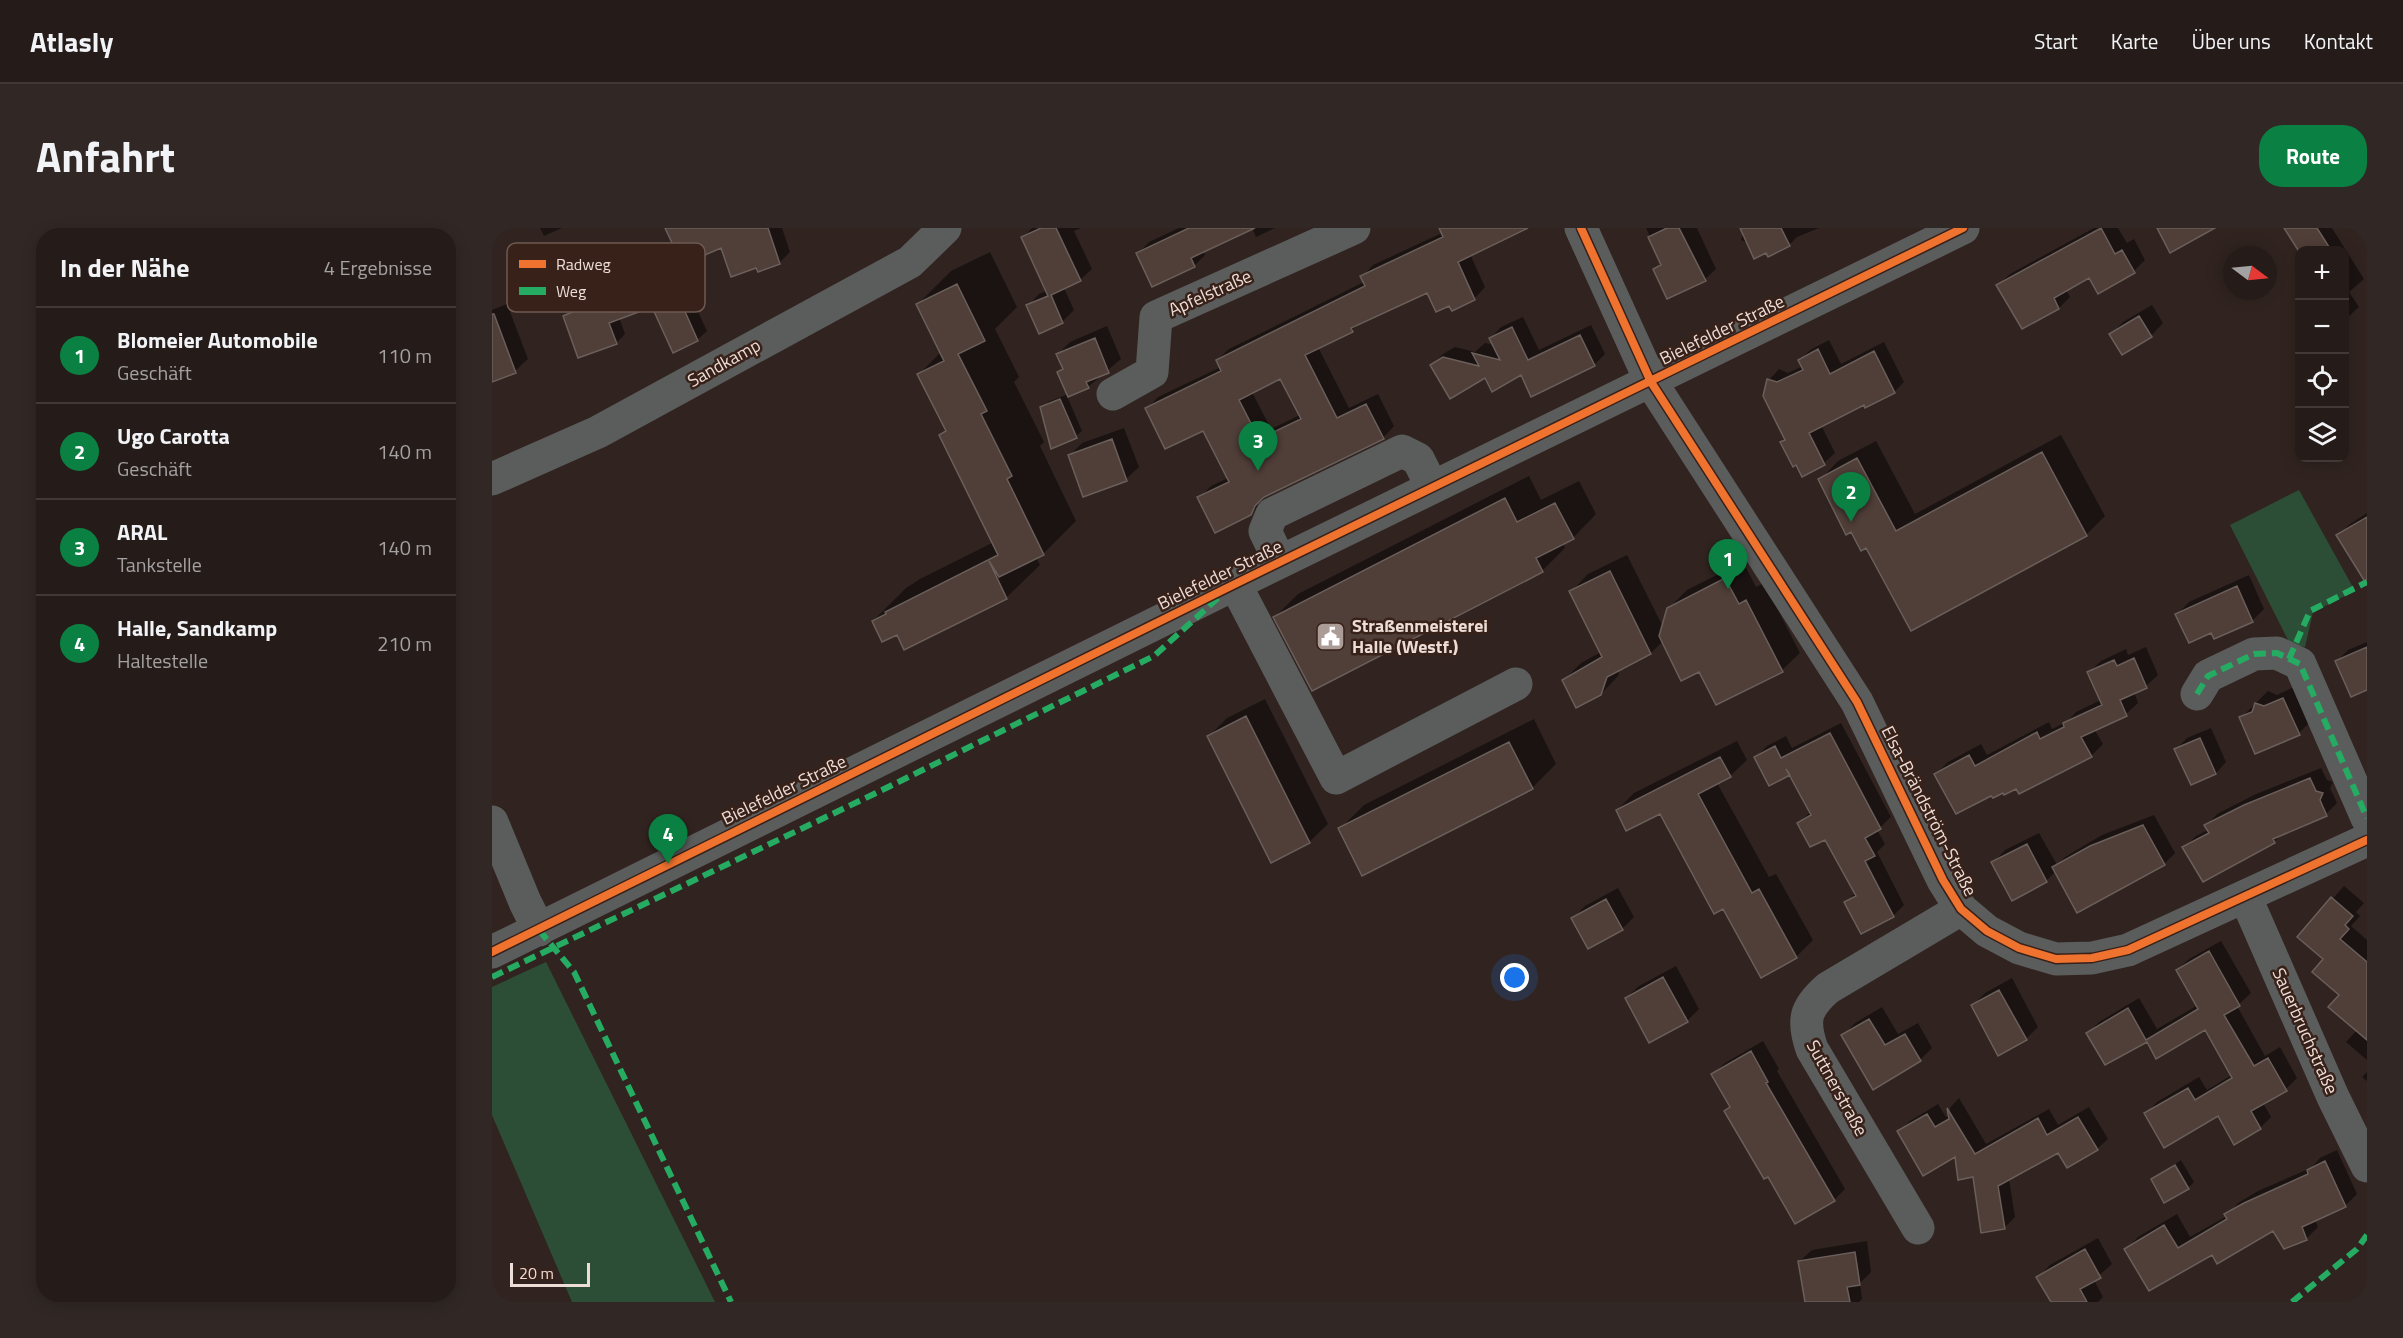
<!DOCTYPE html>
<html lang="de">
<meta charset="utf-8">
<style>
:root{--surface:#251b18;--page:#312825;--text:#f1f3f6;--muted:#a3a1a2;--line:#423937;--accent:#0b8043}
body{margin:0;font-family:"Titillium Web",sans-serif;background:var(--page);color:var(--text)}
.controls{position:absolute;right:18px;top:18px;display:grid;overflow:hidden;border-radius:12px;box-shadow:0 3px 15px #0003}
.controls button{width:54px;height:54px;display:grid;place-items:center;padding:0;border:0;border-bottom:2px solid var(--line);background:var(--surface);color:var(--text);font:30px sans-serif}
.compass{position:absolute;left:1731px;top:18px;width:54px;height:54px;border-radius:50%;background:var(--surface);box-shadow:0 3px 15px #0003;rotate:106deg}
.scale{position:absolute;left:18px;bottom:15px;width:80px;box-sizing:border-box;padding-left:6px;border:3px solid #edddd7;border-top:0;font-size:16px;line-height:21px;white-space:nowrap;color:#edddd7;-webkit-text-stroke:4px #382119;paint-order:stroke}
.you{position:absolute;left:1023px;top:750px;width:21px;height:21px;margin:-15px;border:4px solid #fff;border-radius:50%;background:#1a73e8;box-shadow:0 0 0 9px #1a73e833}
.badge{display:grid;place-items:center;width:39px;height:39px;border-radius:50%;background:var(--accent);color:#fff;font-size:20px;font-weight:700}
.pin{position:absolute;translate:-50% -50px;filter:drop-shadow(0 2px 3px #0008)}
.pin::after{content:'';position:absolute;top:32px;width:21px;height:18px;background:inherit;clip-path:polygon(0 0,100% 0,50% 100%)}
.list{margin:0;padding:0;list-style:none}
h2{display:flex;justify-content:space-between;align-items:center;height:78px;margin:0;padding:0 24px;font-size:26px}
h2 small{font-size:20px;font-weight:400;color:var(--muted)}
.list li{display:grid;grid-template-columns:39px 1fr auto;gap:18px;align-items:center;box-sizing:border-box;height:96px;padding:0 24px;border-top:2px solid var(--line)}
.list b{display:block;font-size:22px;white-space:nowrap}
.list p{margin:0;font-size:20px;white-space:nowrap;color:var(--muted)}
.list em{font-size:20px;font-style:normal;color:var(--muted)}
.icon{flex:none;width:33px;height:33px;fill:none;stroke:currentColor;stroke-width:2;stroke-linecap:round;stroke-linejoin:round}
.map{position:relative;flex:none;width:1875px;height:1074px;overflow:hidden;border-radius:24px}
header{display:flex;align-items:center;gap:36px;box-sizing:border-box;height:84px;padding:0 30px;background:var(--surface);border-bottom:2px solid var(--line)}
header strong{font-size:28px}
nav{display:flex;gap:33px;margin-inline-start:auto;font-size:21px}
.intro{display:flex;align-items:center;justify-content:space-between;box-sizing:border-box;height:144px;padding:0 36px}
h1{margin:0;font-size:42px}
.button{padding:15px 27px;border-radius:24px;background:var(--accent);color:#fff;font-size:21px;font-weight:700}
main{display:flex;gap:36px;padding:0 36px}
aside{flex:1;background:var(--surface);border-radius:24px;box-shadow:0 3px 15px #0003}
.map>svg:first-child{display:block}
</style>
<header>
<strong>Atlasly</strong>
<nav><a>Start</a><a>Karte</a><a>Über uns</a><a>Kontakt</a></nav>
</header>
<div class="intro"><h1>Anfahrt</h1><a class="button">Route</a></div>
<main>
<aside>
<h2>In der Nähe<small>4 Ergebnisse</small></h2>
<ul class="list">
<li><span class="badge">1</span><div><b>Blomeier Automobile</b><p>Geschäft</p></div><em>110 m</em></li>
<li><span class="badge">2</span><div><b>Ugo Carotta</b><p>Geschäft</p></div><em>140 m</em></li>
<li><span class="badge">3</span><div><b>ARAL</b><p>Tankstelle</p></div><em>140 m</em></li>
<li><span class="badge">4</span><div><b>Halle, Sandkamp</b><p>Haltestelle</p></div><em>210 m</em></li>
</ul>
</aside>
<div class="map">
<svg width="1875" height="1074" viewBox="0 0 1875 1074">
<rect width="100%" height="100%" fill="#312420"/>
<path fill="#2c4e36" d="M 1807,262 L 1863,363 L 1821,384 L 1813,419 L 1798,416 L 1738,297 Z
M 54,734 L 223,1074 L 80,1074 L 0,887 L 0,759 Z"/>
<path fill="#0007" fill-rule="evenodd" d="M 48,0 L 70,0 L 52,8 Z
M 184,0 L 290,0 L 298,24 L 287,35 L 228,13 L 193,34 L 199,48 L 192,54 L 215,103 L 205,112 L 161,77 L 127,89 L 133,106 L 124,115 L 72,89 L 81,79 L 110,67 L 118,59 L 148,48 L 160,38 L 157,30 L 166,20 L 181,13 Z
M 540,0 L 589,0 L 582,3 L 600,41 L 588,52 L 572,60 L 582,82 L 570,94 L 536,78 L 547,66 L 555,63 L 531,10 Z
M 687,0 L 783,0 L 764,9 L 760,0 L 711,23 L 713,27 L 702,38 L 646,25 L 657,14 Z
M 955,0 L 1033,0 L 978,26 L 993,59 L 982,71 L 958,76 L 936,63 L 869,94 L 860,102 L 826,119 L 857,180 L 886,166 L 902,198 L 891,210 L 773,267 L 770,274 L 758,286 L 707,270 L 719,258 L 736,250 L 712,201 L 655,181 L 666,169 L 729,139 L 725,132 L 737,121 L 872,54 L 870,49 L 881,37 L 950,5 ZM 789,149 L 808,187 L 779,201 L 760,164 Z
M 1154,0 L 1205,0 L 1224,41 L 1213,51 L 1176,69 L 1163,42 L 1170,35 Z
M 1249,0 L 1327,0 L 1305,9 L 1297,17 L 1275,23 L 1249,12 L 1251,5 Z
M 1602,0 L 1626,0 L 1635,15 L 1642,11 L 1653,32 L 1642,43 L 1597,48 L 1574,62 L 1578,69 L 1567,80 L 1506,57 L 1518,46 Z
M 1793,0 L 1840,0 L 1872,51 L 1857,64 L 1867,79 L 1857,88 L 1852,91 L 1852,22 L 1808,22 Z
M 498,24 L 525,79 L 503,101 L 527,149 L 522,154 L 552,214 L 548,218 L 584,293 L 551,326 L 544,329 L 548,337 L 514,370 L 413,420 L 405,405 L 381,393 L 414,360 L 428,351 L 502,314 L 449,207 L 455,202 L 427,146 L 449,124 L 426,76 L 459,43 Z
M 15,76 L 36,131 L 23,143 L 0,152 L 0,82 Z
M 1660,77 L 1671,95 L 1659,108 L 1619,106 L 1631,94 Z
M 1031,89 L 1047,122 L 1099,97 L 1113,126 L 1102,137 L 993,148 L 940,137 L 951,126 L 963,119 L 983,124 L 993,115 L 1002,117 L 999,110 L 1009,99 Z
M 615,98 L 629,131 L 596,159 L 575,168 L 590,203 L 584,208 L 550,180 L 556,174 L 576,166 L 567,144 L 571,139 L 566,126 L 578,114 Z
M 1337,112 L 1349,136 L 1392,114 L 1412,154 L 1402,164 L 1372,175 L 1329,197 L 1343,225 L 1332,235 L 1311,247 L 1290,214 L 1294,211 L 1277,152 L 1287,141 L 1296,145 L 1311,138 L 1308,132 L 1318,122 Z
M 632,200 L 647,239 L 634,251 L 592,267 L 578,227 L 590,215 Z
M 1569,207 L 1613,288 L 1594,307 L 1419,401 L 1375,318 L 1328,252 L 1346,233 L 1384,213 L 1423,286 Z
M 1037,248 L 1049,272 L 1087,253 L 1104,286 L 1081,310 L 1071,315 L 1073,320 L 1050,343 L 783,389 L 806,366 Z
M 1875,285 L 1875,336 L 1846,307 L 1858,296 Z
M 1135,327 L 1171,399 L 1176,381 L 1195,362 L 1251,334 L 1264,359 L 1272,355 L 1308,425 L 1290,442 L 1208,442 L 1171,413 L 1159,425 L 1128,440 L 1126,448 L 1109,466 L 1072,452 L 1089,435 L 1109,424 L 1079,364 L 1096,346 Z
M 1757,347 L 1772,381 L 1760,393 L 1720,403 L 1685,386 L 1697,374 Z
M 1875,414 L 1875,460 L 1845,433 L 1856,422 Z
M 1654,419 L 1666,447 L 1654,458 L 1642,464 L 1646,475 L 1634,486 L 1602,501 L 1611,516 L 1599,528 L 1525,559 L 1444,546 L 1456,534 L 1489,516 L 1495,527 L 1557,494 L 1560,501 L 1576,493 L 1584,484 L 1609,472 L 1597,444 L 1609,433 L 1634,421 L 1636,427 Z
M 1804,458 L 1819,493 L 1807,505 L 1749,490 L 1776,463 L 1785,467 Z
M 773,471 L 836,596 L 817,614 L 717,508 L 735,490 Z
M 1042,491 L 1064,536 L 1040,560 L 848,601 L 872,577 Z
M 1349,495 L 1399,589 L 1385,602 L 1393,616 L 1385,624 L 1412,677 L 1401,688 L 1354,675 L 1363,665 L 1334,610 L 1307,595 L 1319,583 L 1298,544 L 1264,529 L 1275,518 L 1294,508 L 1300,520 Z
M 1719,500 L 1734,534 L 1724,545 L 1699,555 L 1684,521 L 1695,510 Z
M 1245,513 L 1255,532 L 1238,548 L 1225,555 L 1277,649 L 1284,646 L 1321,712 L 1304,729 L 1231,679 L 1168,584 L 1125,582 L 1142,565 Z
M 1829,540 L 1835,552 L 1841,554 L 1838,560 L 1845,575 L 1834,586 L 1791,605 L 1782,614 L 1692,620 L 1704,608 L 1716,602 L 1714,598 L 1725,586 L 1764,566 Z
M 1662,587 L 1683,625 L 1672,636 L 1564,643 L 1554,653 L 1501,635 L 1513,622 L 1547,605 L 1565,637 L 1573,629 L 1610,607 Z
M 1852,658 L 1872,675 L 1864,684 L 1868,688 L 1859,698 L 1875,712 L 1875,832 L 1854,814 L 1865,802 L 1833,731 L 1807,709 Z
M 1126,660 L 1142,689 L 1130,701 L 1081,690 L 1093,678 Z
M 1729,713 L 1759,765 L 1745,778 L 1773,828 L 1788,819 L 1805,850 L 1794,861 L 1771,875 L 1779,889 L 1768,900 L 1727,886 L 1654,886 L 1665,874 L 1707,849 L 1715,862 L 1740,847 L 1714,800 L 1655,812 L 1613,835 L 1596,805 L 1607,794 L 1647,770 L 1665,801 L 1706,777 L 1685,742 L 1697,731 Z
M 1184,738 L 1207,781 L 1195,793 L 1134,770 L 1147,758 Z
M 1520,750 L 1546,799 L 1534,811 L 1481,777 L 1493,765 Z
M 1390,779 L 1406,806 L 1426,795 L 1440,820 L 1428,832 L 1351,808 L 1363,795 Z
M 1271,813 L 1287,841 L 1285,843 L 1353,961 L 1342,972 L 1277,947 L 1234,883 L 1239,877 L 1221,846 L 1233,835 Z
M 1875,844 L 1875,853 L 1870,849 Z
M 1467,870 L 1494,916 L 1557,881 L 1566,897 L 1597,879 L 1616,911 L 1605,921 L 1566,923 L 1517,951 L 1523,989 L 1512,1000 L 1482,948 L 1464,927 L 1407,904 L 1418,893 L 1446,876 L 1454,889 L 1458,887 L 1458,880 Z
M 1845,922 L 1865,966 L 1853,978 L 1823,992 L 1826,999 L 1814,1011 L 1782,1001 L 1720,1025 L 1634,1021 L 1646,1009 L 1685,986 L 1698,1009 L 1735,988 L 1746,975 L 1766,963 L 1819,940 L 1828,930 Z
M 1689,932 L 1702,954 L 1696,960 L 1661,951 Z
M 1606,1010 L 1620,1036 L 1602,1052 L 1611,1069 L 1606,1074 L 1560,1074 L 1546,1049 L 1558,1037 Z
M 1375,1013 L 1379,1044 L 1368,1055 L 1370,1071 L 1367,1074 L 1318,1074 L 1308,1033 L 1320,1022 Z"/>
<path fill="#503e38" stroke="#6a5f5b" stroke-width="1.5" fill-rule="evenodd" d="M 173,0 L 276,0 L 288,36 L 266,44 L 264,40 L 239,49 L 229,20 L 183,40 L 191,58 L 183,61 L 206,113 L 181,125 L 160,79 L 117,95 L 125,116 L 86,130 L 71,88 L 108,72 L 107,68 L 149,53 L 146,48 L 160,41 L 155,29 L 181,17 Z
M 549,0 L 564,0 L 589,53 L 559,67 L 571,95 L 547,106 L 534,77 L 556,68 L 529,9 Z
M 697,0 L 763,0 L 699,30 L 703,39 L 660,59 L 644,25 Z
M 947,0 L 1036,0 L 966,34 L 983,72 L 960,83 L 957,78 L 944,84 L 935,65 L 859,100 L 861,104 L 813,127 L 845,190 L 874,176 L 892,211 L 772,269 L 763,278 L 759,287 L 723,305 L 705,269 L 737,254 L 711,203 L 673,221 L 653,180 L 729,143 L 724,132 L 873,58 L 868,48 L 951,9 ZM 788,151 L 809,191 L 767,211 L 747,172 Z
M 1175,0 L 1187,0 L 1214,53 L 1175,71 L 1161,41 L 1169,37 L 1156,9 Z
M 1248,0 L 1289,0 L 1298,18 L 1276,29 L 1274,25 L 1262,31 Z
M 1609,0 L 1623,26 L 1630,22 L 1643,45 L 1606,66 L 1597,50 L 1562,70 L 1567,81 L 1530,101 L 1504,57 Z
M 1665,0 L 1723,0 L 1678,25 Z
M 1792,0 L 1825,0 L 1839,22 L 1806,22 Z
M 465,56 L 493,113 L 466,126 L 495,183 L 489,186 L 520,248 L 515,251 L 552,327 L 507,349 L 497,333 L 515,371 L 412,422 L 405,407 L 390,414 L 380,393 L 394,386 L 393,384 L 506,327 L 447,207 L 454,203 L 425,146 L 452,133 L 424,76 Z
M 0,86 L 2,86 L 24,145 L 0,154 Z
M 1647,88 L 1660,109 L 1630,127 L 1617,106 Z
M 1020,99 L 1036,132 L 1088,107 L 1103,138 L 1039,169 L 1029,147 L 1000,164 L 993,150 L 958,171 L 938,137 L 951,129 L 987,138 L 980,125 L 1008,132 L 997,110 Z
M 603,110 L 617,145 L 594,154 L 597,160 L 576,169 L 565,144 L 571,141 L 564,126 Z
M 1326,121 L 1338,146 L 1382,123 L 1403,165 L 1373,180 L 1372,177 L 1317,205 L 1333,237 L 1310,249 L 1304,237 L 1301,239 L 1288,214 L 1293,212 L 1271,168 L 1275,151 L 1285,154 L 1311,142 L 1306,132 Z
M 568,171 L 585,210 L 559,221 L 548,179 Z
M 620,211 L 635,253 L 591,269 L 576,227 Z
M 1550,224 L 1595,308 L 1419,403 L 1374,320 L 1369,323 L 1359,304 L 1354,307 L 1326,251 L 1365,230 L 1404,303 Z
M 1013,270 L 1025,294 L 1063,275 L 1082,311 L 1044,330 L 1051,344 L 820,463 L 781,389 Z
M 1875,289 L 1875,357 L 1844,307 Z
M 1118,343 L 1159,426 L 1115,449 L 1109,467 L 1084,480 L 1070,452 L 1110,429 L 1077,363 Z
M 1233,350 L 1247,376 L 1254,372 L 1291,444 L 1224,477 L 1207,444 L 1189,453 L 1167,408 L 1175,380 Z
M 1745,358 L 1761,394 L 1722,411 L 1719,405 L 1697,415 L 1683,386 Z
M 1875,419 L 1875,462 L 1859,469 L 1843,433 Z
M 1642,430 L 1655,460 L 1628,472 L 1635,488 L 1589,509 L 1600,529 L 1527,566 L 1524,561 L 1512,567 L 1511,565 L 1501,570 L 1499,568 L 1464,586 L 1442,546 L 1477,527 L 1483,538 L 1545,504 L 1548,511 L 1572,499 L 1571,495 L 1610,477 L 1595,444 L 1622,432 L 1625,438 Z
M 1791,470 L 1808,507 L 1763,526 L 1747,489 L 1760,484 L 1763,475 L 1772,478 Z
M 754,488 L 818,615 L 779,635 L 715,508 Z
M 1338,505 L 1389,601 L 1373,610 L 1383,628 L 1373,633 L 1402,689 L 1369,706 L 1352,674 L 1364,668 L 1333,612 L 1318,619 L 1305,595 L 1319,587 L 1294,541 L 1298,547 L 1277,558 L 1262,529 L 1283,518 L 1289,530 Z
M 1708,510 L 1724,546 L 1699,557 L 1682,521 Z
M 1017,514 L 1041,561 L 870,648 L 846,600 Z
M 1228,529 L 1239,549 L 1206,566 L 1260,665 L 1267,661 L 1305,730 L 1269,750 L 1231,681 L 1222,686 L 1168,586 L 1134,603 L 1124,582 Z
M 1818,550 L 1824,563 L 1831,565 L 1828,572 L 1835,588 L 1781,611 L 1783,615 L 1711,654 L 1690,619 L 1717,605 L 1712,597 L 1752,577 Z
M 1651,597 L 1673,637 L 1585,685 L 1560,639 L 1598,618 Z
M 1535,616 L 1555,654 L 1520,673 L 1499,634 Z
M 1839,669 L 1861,688 L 1853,697 L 1857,701 L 1848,711 L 1875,734 L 1875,812 L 1836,779 L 1847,767 L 1820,744 L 1831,731 L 1805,709 Z
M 1114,671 L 1131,702 L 1096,721 L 1079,690 Z
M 1717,723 L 1748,778 L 1732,787 L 1762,838 L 1776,830 L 1795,863 L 1759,883 L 1769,901 L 1742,917 L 1726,888 L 1672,920 L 1652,885 L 1696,860 L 1703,872 L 1740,850 L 1713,802 L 1664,831 L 1655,814 L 1613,837 L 1594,805 L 1636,780 L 1654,812 L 1706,781 L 1684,742 Z
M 1171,749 L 1196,794 L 1157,815 L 1133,770 Z
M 1507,762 L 1535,812 L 1506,828 L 1479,777 Z
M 1377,791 L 1393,817 L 1413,806 L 1429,833 L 1381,862 L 1349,807 Z
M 1259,823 L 1276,854 L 1274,855 L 1343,973 L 1303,996 L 1276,949 L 1272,951 L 1232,883 L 1238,879 L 1219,846 Z
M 1455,880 L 1483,926 L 1546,890 L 1555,907 L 1586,889 L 1606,922 L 1575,940 L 1566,925 L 1506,958 L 1513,1001 L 1489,1005 L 1481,949 L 1466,952 L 1463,929 L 1431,948 L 1405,903 L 1435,886 L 1443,899 L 1457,891 Z
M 1833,933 L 1854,979 L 1810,999 L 1815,1012 L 1792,1021 L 1781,1003 L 1725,1036 L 1720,1027 L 1657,1063 L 1632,1021 L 1672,997 L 1686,1020 L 1735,991 L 1732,986 L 1752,975 L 1816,946 L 1815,942 Z
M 1683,937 L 1697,961 L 1672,975 L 1659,951 Z
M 1593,1021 L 1609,1050 L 1588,1061 L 1595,1074 L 1559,1074 L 1544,1049 Z
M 1363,1024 L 1368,1057 L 1355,1059 L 1358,1074 L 1313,1074 L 1306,1033 Z"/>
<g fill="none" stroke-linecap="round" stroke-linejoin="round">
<path stroke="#5b5d5d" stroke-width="33" d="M 1089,0 L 1159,154 L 1365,474 L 1451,652 L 1469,681 L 1495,703 L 1527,720 L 1564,731 L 1600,730 L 1636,722 L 1875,612
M 621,166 L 660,144 L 664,89 L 862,0
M 0,251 L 106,204 L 418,34 L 453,0
M 788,334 L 773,303 L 780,286 L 910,223 L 926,231 L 940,259
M 743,356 L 844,550 L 1024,456
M 1705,466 L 1716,448 L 1762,426 L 1785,425 L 1808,436 L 1875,590
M 0,594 L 33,674 L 47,702
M 1753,668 L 1841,869 L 1875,938
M 0,724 L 743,356 L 1471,0
M 1426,1000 L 1320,821 C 1310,792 1313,780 1336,760 L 1469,681"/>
<path stroke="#26ab63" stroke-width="6" stroke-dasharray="12 6" stroke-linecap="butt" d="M 1797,431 L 1818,383 L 1875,354
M 1705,466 L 1716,448 L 1762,426 L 1785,425 L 1808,436 L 1875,590
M 47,702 L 82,744 L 239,1074
M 0,749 L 382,566 L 662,428 L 726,370
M 1800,1074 L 1865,1021 L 1875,1007"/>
<defs>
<path id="cycleway" d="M 1089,0 L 1159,154 L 1365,474 L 1451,652 L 1469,681 L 1495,703 L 1527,720 L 1564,731 L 1600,730 L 1636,722 L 1875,612
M 0,724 L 743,356 L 1471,0"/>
</defs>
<use href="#cycleway" stroke="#382119" stroke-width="11"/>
<use href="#cycleway" stroke="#ef722f" stroke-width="8"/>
</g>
<defs>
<symbol id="civic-square" viewBox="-11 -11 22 22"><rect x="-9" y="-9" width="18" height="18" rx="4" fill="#ab9c97" stroke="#382119"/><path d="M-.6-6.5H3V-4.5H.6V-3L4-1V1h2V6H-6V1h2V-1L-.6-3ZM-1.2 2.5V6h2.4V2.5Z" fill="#fff"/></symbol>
</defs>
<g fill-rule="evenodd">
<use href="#civic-square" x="822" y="392" width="33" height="33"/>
</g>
<g text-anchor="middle" stroke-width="5" stroke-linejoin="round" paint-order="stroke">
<g font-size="18" fill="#edddd7" stroke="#382119">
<text transform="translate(718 65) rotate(-24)" y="6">Apfelstraße</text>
<text transform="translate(1230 102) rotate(-26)" y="6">Bielefelder Straße</text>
<text transform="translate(232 135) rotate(-29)" y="6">Sandkamp</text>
<text transform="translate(728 347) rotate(-26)" y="6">Bielefelder Straße</text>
<text transform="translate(292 562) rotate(-26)" y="6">Bielefelder Straße</text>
<text transform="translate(1437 583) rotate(63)" y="6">Elsa-Brändström-Straße</text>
<text transform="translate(1813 803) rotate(66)" y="6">Sauerbruchstraße</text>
<text transform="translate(1345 860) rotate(61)" y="6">Suttnerstraße</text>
</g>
<g font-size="18" font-weight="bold" fill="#edddd7" stroke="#382119" text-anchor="start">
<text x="860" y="404">Straßenmeisterei<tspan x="860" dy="21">Halle (Westf.)</tspan></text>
</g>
</g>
<rect x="15" y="15" width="198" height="69" rx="9" fill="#382119" stroke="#6e5952" stroke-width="1.5"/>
<rect x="27" y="32" width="27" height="8" fill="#ef722f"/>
<rect x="27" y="59" width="27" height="8" fill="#26ab63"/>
<g font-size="16" fill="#edddd7">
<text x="64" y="42">Radweg</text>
<text x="64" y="69">Weg</text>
</g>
</svg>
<div class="controls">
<button>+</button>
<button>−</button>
<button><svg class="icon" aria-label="locate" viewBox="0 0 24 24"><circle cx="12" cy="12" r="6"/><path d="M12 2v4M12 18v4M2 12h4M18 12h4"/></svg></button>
<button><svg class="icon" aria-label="layers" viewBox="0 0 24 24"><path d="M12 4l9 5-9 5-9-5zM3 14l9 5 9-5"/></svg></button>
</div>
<svg class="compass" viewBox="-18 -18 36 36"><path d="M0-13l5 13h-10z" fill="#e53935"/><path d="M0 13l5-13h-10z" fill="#a3a1a2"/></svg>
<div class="scale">20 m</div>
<div class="you"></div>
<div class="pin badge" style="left:1236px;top:361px">1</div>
<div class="pin badge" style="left:1359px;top:294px">2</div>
<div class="pin badge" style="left:766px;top:243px">3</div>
<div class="pin badge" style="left:176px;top:636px">4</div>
</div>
</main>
